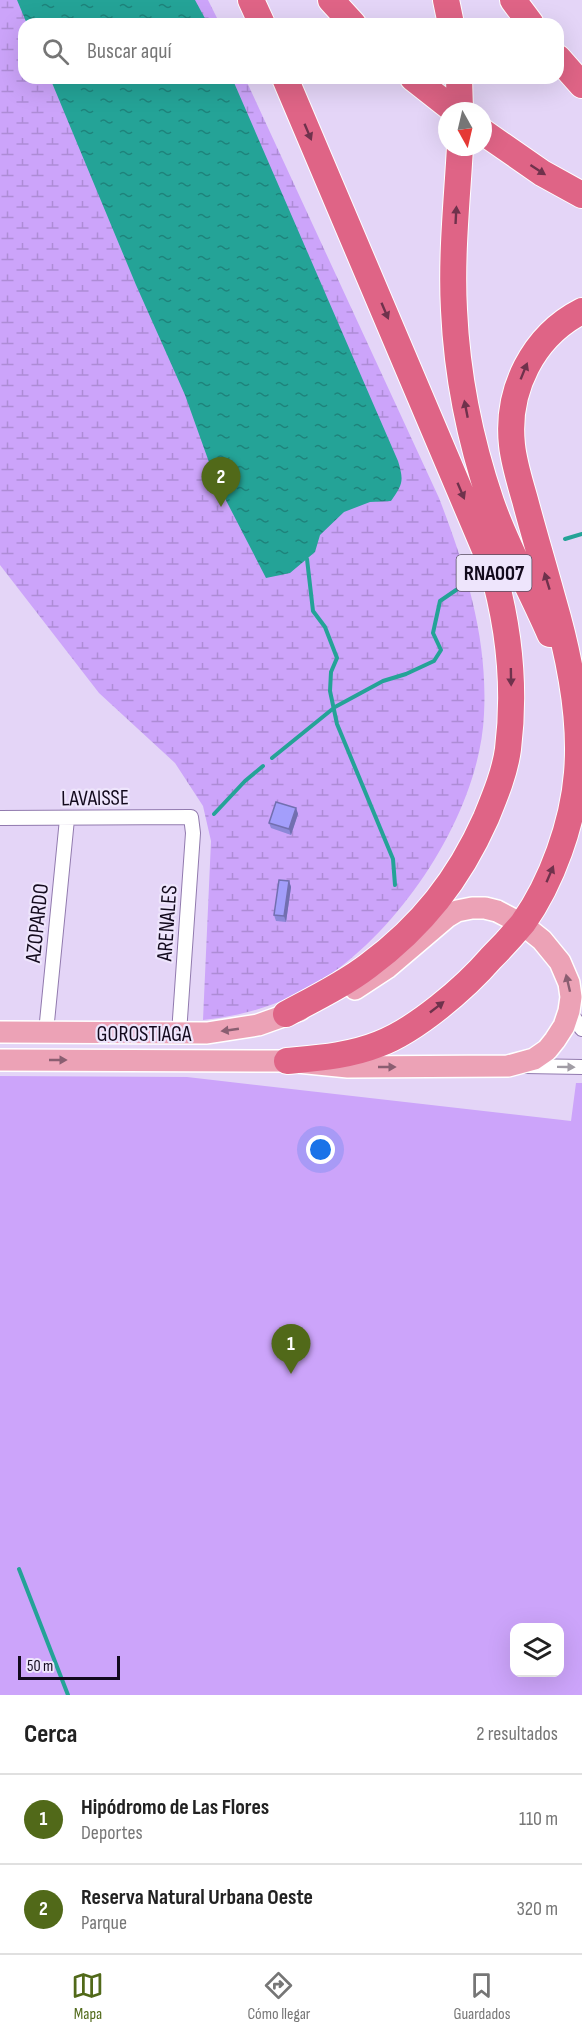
<!DOCTYPE html>
<html lang="es">
<meta charset="utf-8">
<style>
:root{--surface:#fff;--page:#f6f6f6;--text:#222;--muted:#767676;--line:#e0e0e0;--accent:#516919}
body{margin:0;font-family:"Sofia Sans Condensed",sans-serif;background:var(--page);color:var(--text)}
.controls{position:absolute;right:18px;bottom:18px;display:grid;overflow:hidden;border-radius:12px;box-shadow:0 6px 24px #0002}
.controls button{width:54px;height:54px;display:grid;place-items:center;padding:0;border:0;border-bottom:2px solid var(--line);background:var(--surface);color:var(--text);font:30px sans-serif}
.compass{position:absolute;left:438px;top:102px;width:54px;height:54px;border-radius:50%;background:var(--surface);box-shadow:0 6px 24px #0002;rotate:172deg}
.scale{position:absolute;left:18px;bottom:15px;width:102px;box-sizing:border-box;padding-left:6px;border:3px solid #130a1d;border-top:0;font-size:16px;line-height:21px;white-space:nowrap;color:#130a1d;-webkit-text-stroke:4px #eee5fc;paint-order:stroke}
.you{position:absolute;left:321px;top:1150px;width:21px;height:21px;margin:-15px;border:4px solid #fff;border-radius:50%;background:#1a73e8;box-shadow:0 0 0 9px #1a73e833}
.badge{display:grid;place-items:center;width:39px;height:39px;border-radius:50%;background:var(--accent);color:#fff;font-size:20px;font-weight:700}
.pin{position:absolute;translate:-50% -50px;filter:drop-shadow(0 2px 3px #0008)}
.pin::after{content:'';position:absolute;top:32px;width:21px;height:18px;background:inherit;clip-path:polygon(0 0,100% 0,50% 100%)}
.list{margin:0;padding:0;list-style:none}
h2{display:flex;justify-content:space-between;align-items:center;height:78px;margin:0;padding:0 24px;font-size:26px}
h2 small{font-size:20px;font-weight:400;color:var(--muted)}
.list li{display:grid;grid-template-columns:39px 1fr auto;gap:18px;align-items:center;box-sizing:border-box;height:90px;padding:0 24px;border-top:2px solid var(--line)}
.list b{display:block;font-size:22px;white-space:nowrap}
.list p{margin:0;font-size:20px;white-space:nowrap;color:var(--muted)}
.list em{font-size:20px;font-style:normal;color:var(--muted)}
.icon{flex:none;width:33px;height:33px;fill:none;stroke:currentColor;stroke-width:2;stroke-linecap:round;stroke-linejoin:round}
.map{position:relative;flex:none;width:582px;height:1695px;overflow:hidden}
.search{position:absolute;background:var(--surface);box-shadow:0 6px 24px #0002;left:18px;right:18px;top:18px;height:66px;display:flex;align-items:center;gap:15px;box-sizing:border-box;padding:0 21px;border-radius:18px;color:var(--muted);font-size:22px}
.sheet{height:258px;background:var(--surface)}
nav{display:flex;justify-content:space-around;align-items:center;box-sizing:border-box;height:84px;border-top:2px solid var(--line);background:var(--surface);font-size:16px;color:var(--muted)}
nav a{display:grid;justify-items:center;gap:3px}
nav .on{color:var(--accent)}
.map>svg:first-child{display:block}
</style>
<div class="map">
<svg width="582" height="1695" viewBox="0 0 582 1695">
<defs>
<pattern id="wetland-marsh" width="20" height="14" patternUnits="userSpaceOnUse" patternTransform="scale(1.5)"><rect width="20" height="14" fill="#cca4fa"/><path d="M1 5h8M5 5V1M11 12h8M15 12V8" fill="none" stroke="#ae8cd6"/></pattern>
<pattern id="water-ripples" width="26" height="14" patternUnits="userSpaceOnUse" patternTransform="scale(1.5)"><rect width="26" height="14" fill="#24a397"/><path d="M2 4q2-2 4 0t4 0M15 11q2-2 4 0t4 0" fill="none" stroke="#1e837b"/></pattern>
</defs>
<rect width="100%" height="100%" fill="#e4d5f7"/>
<path fill="url(#wetland-marsh)" d="M 0,0 L 208,0 L 220,24 L 24,24 L 24,78 L 245,78 L 439,498 C 466,568 488,639 484,714 C 480,813 399,935 314,985 C 279,1005 243,1016 203,1020 L 211,841 L 203,806 L 175,763 L 99,693 L 0,565 Z"/>
<path fill="#cca4fa" fill-rule="evenodd" d="M 0,1076 L 187,1077 L 571,1121 L 576,1083 L 582,1083 L 582,1695 L 0,1695 ZM 514,1628 L 560,1628 L 560,1672 L 514,1672 Z"/>
<path fill="url(#water-ripples)" d="M 17,0 L 195,0 L 208,24 L 27,24 Z
M 50,78 L 232,78 L 398,461 C 404,481 403,484 391,501 L 370,502 L 344,512 L 320,535 L 315,552 L 290,573 L 266,578 L 215,479 L 185,395 L 136,285 Z"/>
<g fill="none" stroke-linecap="round" stroke-linejoin="round">
<path stroke="#24a397" stroke-width="4" d="M 565,539 L 582,534
M 307,559 L 313,611 L 325,627 L 337,658 L 331,672 L 330,691 L 337,724 L 393,859 L 395,885
M 272,758 L 335,707 L 383,681 L 406,674 L 434,661 L 441,650 L 433,633 L 440,601 L 462,586
M 214,814 L 245,781 L 263,766
M 19,1569 L 68,1695"/>
<defs>
<path id="street" d="M 0,818 L 191,817 L 193,833 L 179,1033
M 569,1011 L 582,1029
M 46,1032 L 67,819
M 525,1066 L 582,1067"/>
<path id="primary" d="M 0,1032 L 207,1033 L 258,1025 L 300,1010
M 0,1060 L 287,1061 L 348,1067 L 508,1066 L 534,1059 L 547,1050 L 555,1040 L 564,1026 L 569,1011 L 571,997 L 569,983 L 560,962 L 542,940 L 522,924 L 497,911 L 485,908 L 472,908 L 457,911 L 447,917 L 387,968 L 355,989"/>
<path id="highway" d="M 251,0 L 262,24
M 331,0 L 353,24
M 446,0 L 451,24
M 513,0 L 531,24
M 558,58 L 582,85
M 285,78 L 491,564 C 509,625 516,685 508,749 C 505,772 495,796 486,818 C 459,879 422,926 368,966 C 343,985 314,999 286,1014
M 413,78 L 455,111
M 459,78 L 460,111
M 483,132 L 542,173 L 582,195
M 460,147 C 457,201 451,256 454,310 C 457,375 470,440 491,502 C 507,548 531,590 550,634
M 287,1061 C 318,1058 349,1056 379,1044 C 416,1030 465,988 491,958 C 502,947 513,935 523,923 C 552,882 573,823 577,773 C 582,716 569,655 553,600 C 544,567 534,534 525,500 C 520,482 514,464 512,445 C 506,390 533,336 582,311"/>
</defs>
<use href="#street" stroke="#917aae" stroke-width="16"/>
<use href="#primary" stroke="#fff" stroke-width="24"/>
<use href="#highway" stroke="#fff" stroke-width="28"/>
<use href="#street" stroke="#fff" stroke-width="14"/>
<use href="#primary" stroke="#eca2b6" stroke-width="21"/>
<use href="#highway" stroke="#df6486" stroke-width="26"/>
</g>
<path fill="#8c88d8" d="M 296,808 L 298,814 L 291,835 L 271,828 L 269,823 Z
M 289,881 L 291,887 L 286,922 L 276,921 L 274,915 Z"/>
<path fill="#726fb0" d="M 296,808 L 298,814 L 291,835 L 289,829 Z
M 289,881 L 291,887 L 286,922 L 284,916 Z"/>
<path fill="#a39efb" stroke="#726fb0" stroke-width="1.5" d="M 276,802 L 296,808 L 289,829 L 269,823 Z
M 279,880 L 289,881 L 284,916 L 274,915 Z"/>
<defs><path id="oneway-solid" d="M-6-.8H1V-3.2L6.5 0L1 3.2V.8H-6Z" transform="scale(1.5)"/></defs>
<g fill="#6f324c">
<use href="#oneway-solid" transform="translate(308 132) rotate(67)"/>
<use href="#oneway-solid" transform="translate(538 170) rotate(33)"/>
<use href="#oneway-solid" transform="translate(456 215) rotate(-87)"/>
<use href="#oneway-solid" transform="translate(385 311) rotate(67)"/>
<use href="#oneway-solid" transform="translate(524 371) rotate(-68)"/>
<use href="#oneway-solid" transform="translate(466 409) rotate(-101)"/>
<use href="#oneway-solid" transform="translate(461 491) rotate(67)"/>
<use href="#oneway-solid" transform="translate(547 581) rotate(-107)"/>
<use href="#oneway-solid" transform="translate(511 677) rotate(89)"/>
<use href="#oneway-solid" transform="translate(550 874) rotate(-67)"/>
<use href="#oneway-solid" transform="translate(437 1007) rotate(-38)"/>
</g>
<g fill="#8a5e71">
<use href="#oneway-solid" transform="translate(568 983) rotate(-103)"/>
<use href="#oneway-solid" transform="translate(230 1030) rotate(172)"/>
<use href="#oneway-solid" transform="translate(58 1060)"/>
<use href="#oneway-solid" transform="translate(387 1067)"/>
</g>
<use fill="#a19da5" href="#oneway-solid" transform="translate(566 1067) rotate(1)"/>
<g text-anchor="middle" stroke-width="4.5" stroke-linejoin="round" paint-order="stroke">
<rect fill="#eee5fc" stroke="#554c60" stroke-width="1.5" x="456.5" y="555" width="75" height="36" rx="4.5"/>
<g font-size="21" font-weight="bold" fill="#130a1d">
<text x="494" y="580">RNA007</text>
</g>
<g font-size="22" fill="#130a1d" stroke="#eee5fc">
<text transform="translate(95 797) rotate(-1)" y="8">LAVAISSE</text>
<text transform="translate(36 923) rotate(-84)" y="8">AZOPARDO</text>
<text transform="translate(166 923) rotate(-86)" y="8">ARENALES</text>
<text x="144" y="1041">GOROSTIAGA</text>
</g>
</g>
</svg>
<div class="controls">
<button><svg class="icon" aria-label="layers" viewBox="0 0 24 24"><path d="M12 4l9 5-9 5-9-5zM3 14l9 5 9-5"/></svg></button>
</div>
<svg class="compass" viewBox="-18 -18 36 36"><path d="M0-13l5 13h-10z" fill="#e53935"/><path d="M0 13l5-13h-10z" fill="#767676"/></svg>
<div class="scale">50 m</div>
<div class="you"></div>
<div class="pin badge" style="left:291px;top:1374px">1</div>
<div class="pin badge" style="left:221px;top:507px">2</div>
<div class="search"><svg class="icon" aria-label="search" viewBox="0 0 24 24"><circle cx="10" cy="10" r="6"/><path d="M15 15l6 6"/></svg>Buscar aquí</div>
</div>
<section class="sheet">
<h2>Cerca<small>2 resultados</small></h2>
<ul class="list">
<li><span class="badge">1</span><div><b>Hipódromo de Las Flores</b><p>Deportes</p></div><em>110 m</em></li>
<li><span class="badge">2</span><div><b>Reserva Natural Urbana Oeste</b><p>Parque</p></div><em>320 m</em></li>
</ul>
</section>
<nav>
<a class="on"><svg class="icon" aria-label="map" viewBox="0 0 24 24"><path d="M3 6l6-2 6 2 6-2v14l-6 2-6-2-6 2zM9 4v14M15 6v14"/></svg>Mapa</a>
<a><svg class="icon" aria-label="directions" viewBox="0 0 24 24"><path d="M12 3l9 9-9 9-9-9zM9 14v-3h6M13 9l2 2-2 2"/></svg>Cómo llegar</a>
<a><svg class="icon" aria-label="saved" viewBox="0 0 24 24"><path d="M7 4h10v16l-5-4-5 4z"/></svg>Guardados</a>
</nav>
